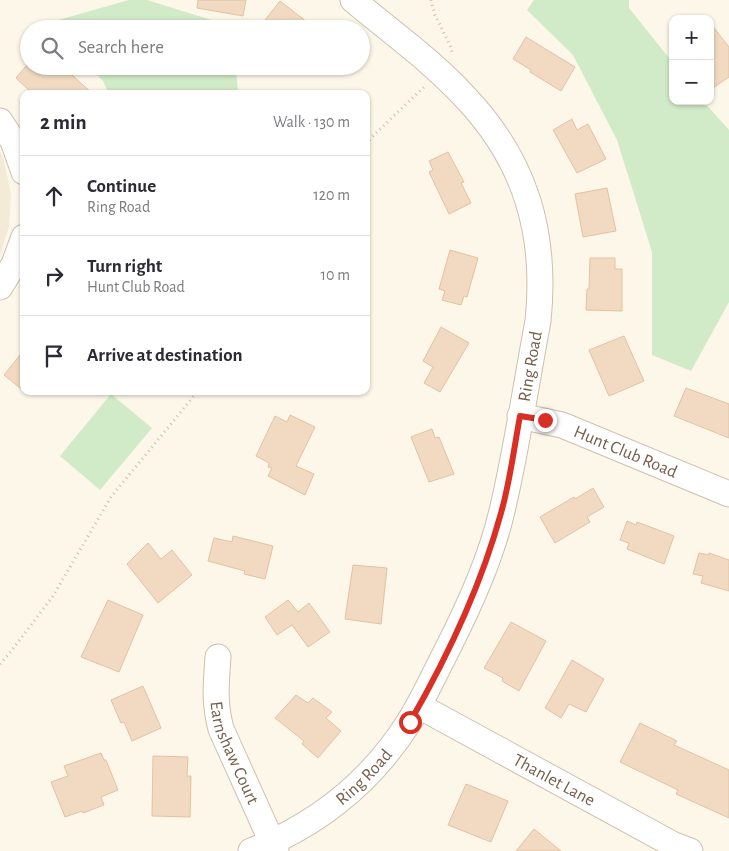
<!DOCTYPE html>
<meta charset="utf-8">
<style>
:root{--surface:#fff;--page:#f2f2f3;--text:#2b2b33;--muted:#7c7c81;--line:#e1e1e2}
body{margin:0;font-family:"Alegreya Sans",sans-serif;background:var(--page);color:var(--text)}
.controls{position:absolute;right:15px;top:15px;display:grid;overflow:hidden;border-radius:10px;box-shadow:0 1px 4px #0004}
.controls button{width:45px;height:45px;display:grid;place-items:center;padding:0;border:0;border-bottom:1px solid var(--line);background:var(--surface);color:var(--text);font:25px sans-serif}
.stop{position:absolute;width:15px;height:15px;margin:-11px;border:4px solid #d93025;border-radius:50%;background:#fff}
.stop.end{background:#d93025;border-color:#fff;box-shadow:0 1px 5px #0008}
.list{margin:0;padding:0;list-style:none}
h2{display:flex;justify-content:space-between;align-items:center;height:65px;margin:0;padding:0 20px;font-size:21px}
h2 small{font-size:16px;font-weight:400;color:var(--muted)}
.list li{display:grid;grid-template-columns:32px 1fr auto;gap:15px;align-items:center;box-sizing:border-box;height:80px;padding:0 20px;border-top:1px solid var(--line)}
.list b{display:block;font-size:19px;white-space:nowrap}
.list p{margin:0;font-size:16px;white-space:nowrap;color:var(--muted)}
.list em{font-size:16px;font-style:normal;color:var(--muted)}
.icon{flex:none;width:28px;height:28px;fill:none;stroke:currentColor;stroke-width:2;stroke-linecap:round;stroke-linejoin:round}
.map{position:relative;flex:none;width:729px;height:851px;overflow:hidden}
.search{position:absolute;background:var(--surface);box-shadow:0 1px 4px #0004;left:20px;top:20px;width:350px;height:55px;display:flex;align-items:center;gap:12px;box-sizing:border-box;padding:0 18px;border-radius:28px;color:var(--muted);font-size:19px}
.panel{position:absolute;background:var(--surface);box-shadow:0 1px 4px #0004;left:20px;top:90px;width:350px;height:305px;border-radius:10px}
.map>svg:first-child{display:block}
</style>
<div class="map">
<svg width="729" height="851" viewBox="0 0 729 851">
<rect width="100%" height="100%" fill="#fcf7e8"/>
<path fill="#f3ead7" d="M 0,152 L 3,157 L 11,194 L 9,226 L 0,256 Z"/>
<path fill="#d1eac7" d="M 129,0 L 147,0 L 221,23 L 223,29 L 57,29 L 51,22 Z
M 534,0 L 629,0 L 629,8 L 673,63 L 673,101 L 703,101 L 729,130 L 729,302 L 691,371 L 652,355 L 652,252 L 617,140 L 573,55 L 527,10 Z
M 90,66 L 236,66 L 238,94 L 109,94 L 103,81 Z
M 111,394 L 152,428 L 100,490 L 60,456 Z"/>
<path fill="#f1dac1" stroke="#e3c2a2" d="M 198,0 L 246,0 L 243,16 L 197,8 Z
M 280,1 L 316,29 L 258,29 Z
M 710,23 L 729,47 L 729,77 L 710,90 Z
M 526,37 L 575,67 L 561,91 L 530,72 L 531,70 L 513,59 Z
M 26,66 L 62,66 L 93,94 L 33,94 L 16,78 Z
M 572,119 L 577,130 L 588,124 L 606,159 L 577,173 L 553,130 Z
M 448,152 L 464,182 L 461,183 L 471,203 L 449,214 L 429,172 L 433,170 L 429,161 Z
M 607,188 L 616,231 L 583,237 L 575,194 Z
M 450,250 L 478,258 L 467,297 L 464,296 L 461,305 L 442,300 L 445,291 L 439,289 Z
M 590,258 L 615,258 L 615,269 L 622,269 L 622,311 L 586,310 L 587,289 L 589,289 Z
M 441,327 L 469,343 L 440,392 L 424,383 L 433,367 L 423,361 Z
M 624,336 L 644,381 L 609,396 L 589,350 Z
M 24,350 L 24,391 L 4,375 Z
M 686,388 L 729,404 L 729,438 L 674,416 Z
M 290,415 L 315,427 L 296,466 L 314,474 L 305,495 L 268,476 L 272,468 L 268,467 L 269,463 L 256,456 L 275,416 L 287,422 Z
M 432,429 L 435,438 L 439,437 L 454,474 L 429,482 L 411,437 Z
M 593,488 L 604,507 L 587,517 L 590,522 L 555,543 L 540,517 L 574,497 L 575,499 Z
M 627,521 L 636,525 L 637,522 L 674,536 L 664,564 L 627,549 L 629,543 L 620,540 Z
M 233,536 L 273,546 L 265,579 L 244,574 L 245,571 L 208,561 L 214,538 L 232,542 Z
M 148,543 L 161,559 L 172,550 L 192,575 L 158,603 L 127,564 Z
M 699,553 L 709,555 L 709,553 L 729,560 L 729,591 L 701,583 L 703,576 L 693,574 Z
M 353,565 L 387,568 L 381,624 L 345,619 Z
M 108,600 L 143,615 L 119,672 L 81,657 Z
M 288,600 L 298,612 L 309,603 L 330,632 L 308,647 L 292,625 L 277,635 L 265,617 Z
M 511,622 L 546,641 L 519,691 L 502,681 L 503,678 L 484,668 Z
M 572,660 L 604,679 L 586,712 L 569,704 L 561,718 L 545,708 Z
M 143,686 L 161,728 L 132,741 L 124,722 L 121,723 L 111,700 Z
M 296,695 L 308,703 L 313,698 L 332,712 L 326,718 L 341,731 L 318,758 L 302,744 L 304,741 L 275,718 Z
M 640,723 L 677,741 L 674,745 L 729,770 L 729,818 L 676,794 L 678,790 L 620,762 Z
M 101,753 L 104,760 L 106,760 L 118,790 L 101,797 L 104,805 L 83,813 L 82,811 L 65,817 L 51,782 L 68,776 L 64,766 Z
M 153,756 L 188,757 L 187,776 L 191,776 L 190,817 L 152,816 Z
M 466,784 L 508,801 L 491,842 L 448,825 Z
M 534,829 L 561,851 L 516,851 Z"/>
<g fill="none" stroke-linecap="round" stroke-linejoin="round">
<defs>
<g id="minor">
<path d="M 0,121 L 13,141 L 24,172"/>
<path d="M 0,287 L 14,264 L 24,237"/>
<path id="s1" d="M 520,416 L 562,425 L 729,494"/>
<path id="s2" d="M 218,657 C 216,685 214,702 221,729 L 276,851"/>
<path id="s3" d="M 419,706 L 674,845 L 690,851"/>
<path id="s4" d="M 251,851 C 317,825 371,782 409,722 C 424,698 435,673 448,648 C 470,604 491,558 502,511 C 517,448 526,384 538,321 C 547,234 526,161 465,97 C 432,61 391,32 353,0"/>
</g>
</defs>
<use href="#minor" stroke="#cec0ae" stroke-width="27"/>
<path stroke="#d6bda3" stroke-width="3" stroke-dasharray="1 4" stroke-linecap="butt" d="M 431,0 L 435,15 L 450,45 L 452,52
M 366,144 L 374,135 L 424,87
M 0,664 L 9,654 L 53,596 L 111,497 L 198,391"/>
<use href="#minor" stroke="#fff" stroke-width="25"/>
</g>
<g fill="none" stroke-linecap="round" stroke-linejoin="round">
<path stroke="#d93025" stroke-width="6" d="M 410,722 C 448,656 481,586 501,513 C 510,482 514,448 520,416 L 545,420"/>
</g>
<g text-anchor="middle" stroke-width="4" stroke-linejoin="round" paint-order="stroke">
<g font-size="18" fill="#76604d" stroke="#fefaef">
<text dy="6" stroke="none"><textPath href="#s4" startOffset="586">Ring Road</textPath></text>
<text dy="6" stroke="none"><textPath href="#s1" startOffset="112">Hunt Club Road</textPath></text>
<text dy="6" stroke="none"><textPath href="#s2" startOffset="99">Earnshaw Court</textPath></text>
<text dy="6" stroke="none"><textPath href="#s4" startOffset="136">Ring Road</textPath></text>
<text dy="6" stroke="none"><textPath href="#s3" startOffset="154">Thanlet Lane</textPath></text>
</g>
</g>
</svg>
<div class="controls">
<button>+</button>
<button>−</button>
</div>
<div class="stop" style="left:410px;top:722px"></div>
<div class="stop end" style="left:545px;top:420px"></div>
<div class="search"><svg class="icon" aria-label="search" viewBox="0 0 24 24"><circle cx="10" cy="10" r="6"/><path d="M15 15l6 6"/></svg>Search here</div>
<section class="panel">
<h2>2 min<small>Walk · 130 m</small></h2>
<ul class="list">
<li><svg class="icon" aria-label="ahead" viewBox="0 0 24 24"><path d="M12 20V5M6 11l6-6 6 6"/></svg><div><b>Continue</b><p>Ring Road</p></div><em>120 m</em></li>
<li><svg class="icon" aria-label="right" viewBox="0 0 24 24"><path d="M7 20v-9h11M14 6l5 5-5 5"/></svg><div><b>Turn right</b><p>Hunt Club Road</p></div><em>10 m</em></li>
<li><svg class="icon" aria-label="arrive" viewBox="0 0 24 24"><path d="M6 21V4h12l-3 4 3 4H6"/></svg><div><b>Arrive at destination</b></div></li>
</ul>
</section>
</div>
